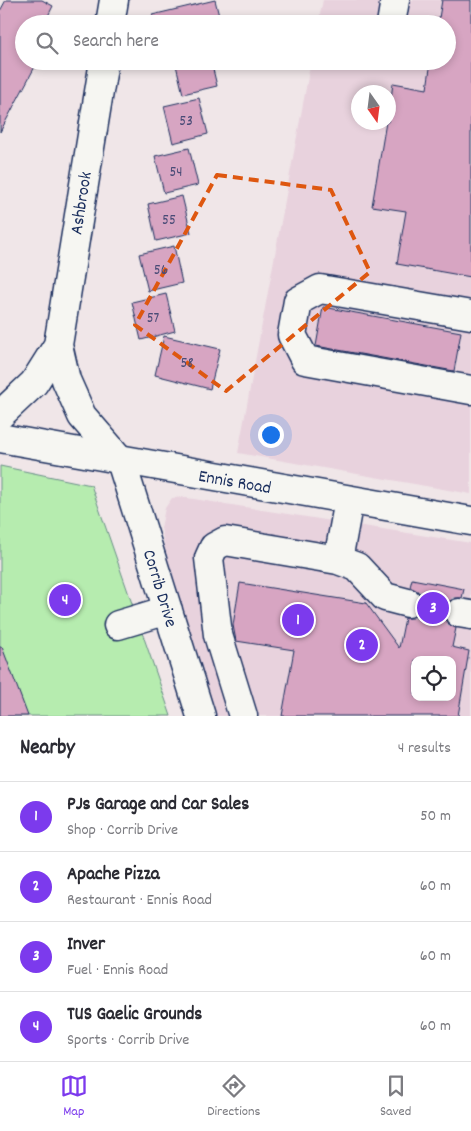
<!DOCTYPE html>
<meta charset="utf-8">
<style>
:root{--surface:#fff;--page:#f7f7f7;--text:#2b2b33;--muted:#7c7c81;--line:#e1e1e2;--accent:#7c3aed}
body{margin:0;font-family:Dekko,sans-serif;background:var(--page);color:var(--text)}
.controls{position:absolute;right:15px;bottom:15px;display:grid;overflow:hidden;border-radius:10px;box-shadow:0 2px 8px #0003}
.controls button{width:45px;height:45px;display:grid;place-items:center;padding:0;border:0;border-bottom:1px solid var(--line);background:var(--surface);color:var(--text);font:25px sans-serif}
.compass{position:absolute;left:351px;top:85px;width:45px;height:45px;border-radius:50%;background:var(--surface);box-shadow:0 2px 8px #0003;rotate:166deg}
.you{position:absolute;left:270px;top:434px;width:18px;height:18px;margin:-12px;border:4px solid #fff;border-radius:50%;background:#1a73e8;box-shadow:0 0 0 8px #1a73e833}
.badge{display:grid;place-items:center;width:32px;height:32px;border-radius:50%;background:var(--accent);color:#fff;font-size:16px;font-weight:700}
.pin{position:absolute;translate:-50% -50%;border:2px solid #fff;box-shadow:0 1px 5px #0006}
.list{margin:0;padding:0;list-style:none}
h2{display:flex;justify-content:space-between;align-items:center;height:65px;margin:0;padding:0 20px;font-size:21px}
h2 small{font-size:16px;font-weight:400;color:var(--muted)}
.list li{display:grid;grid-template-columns:32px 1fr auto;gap:15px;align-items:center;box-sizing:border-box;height:70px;padding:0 20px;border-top:1px solid var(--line)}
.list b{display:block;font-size:19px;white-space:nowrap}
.list p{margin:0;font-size:16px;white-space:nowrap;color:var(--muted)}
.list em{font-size:16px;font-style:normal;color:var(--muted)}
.icon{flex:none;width:28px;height:28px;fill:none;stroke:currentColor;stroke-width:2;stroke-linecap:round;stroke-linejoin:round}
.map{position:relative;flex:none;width:471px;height:716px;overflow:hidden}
.search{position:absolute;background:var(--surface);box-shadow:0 2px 8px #0003;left:15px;right:15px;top:15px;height:55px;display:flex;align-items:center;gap:12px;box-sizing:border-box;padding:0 18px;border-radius:28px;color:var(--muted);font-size:19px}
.sheet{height:345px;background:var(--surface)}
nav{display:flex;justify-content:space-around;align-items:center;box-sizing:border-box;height:70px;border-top:1px solid var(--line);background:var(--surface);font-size:14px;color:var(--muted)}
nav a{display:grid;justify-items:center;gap:2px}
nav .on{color:var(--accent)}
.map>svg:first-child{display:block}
</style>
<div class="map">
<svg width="471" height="716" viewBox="0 0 471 716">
<rect width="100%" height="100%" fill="#f0e6e8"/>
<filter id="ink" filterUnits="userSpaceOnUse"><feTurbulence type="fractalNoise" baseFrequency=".02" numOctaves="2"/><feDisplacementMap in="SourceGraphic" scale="10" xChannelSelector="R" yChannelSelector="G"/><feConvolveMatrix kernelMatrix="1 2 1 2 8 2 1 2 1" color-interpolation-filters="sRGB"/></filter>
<g filter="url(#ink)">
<path fill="#e8d2dd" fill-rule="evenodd" d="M 323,0 L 471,0 L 471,494 L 238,453 L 311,61 L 447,61 L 447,24 L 318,24 ZM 358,92 L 388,92 L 388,122 L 358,122 Z
M 181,497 L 471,543 L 471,716 L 216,716 L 165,549 L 161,528 L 165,508 L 172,498 ZM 415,660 L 452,660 L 452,697 L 415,697 Z"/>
<path fill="#b6ecaf" stroke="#688e86" d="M 0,466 L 91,485 L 171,716 L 0,716 Z"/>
<path fill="#d7a5c2" stroke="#1b2f5e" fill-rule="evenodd" d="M 6,0 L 42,0 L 53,6 L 44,24 L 24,24 L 23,61 L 38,61 L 0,132 L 0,11 Z
M 215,0 L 221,24 L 153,24 L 152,15 Z
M 442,0 L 471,0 L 471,277 L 397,264 L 406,211 L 372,206 L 386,122 L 388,122 L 393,83 L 427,89 L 431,61 L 447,61 L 447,24 L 438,24 Z
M 175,61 L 211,61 L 217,86 L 183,94 Z
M 199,98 L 208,134 L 173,143 L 164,106 Z
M 189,148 L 198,185 L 164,193 L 155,156 Z
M 182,196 L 191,233 L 156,241 L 148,204 Z
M 174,246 L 182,283 L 148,291 L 139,254 Z
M 166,294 L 175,331 L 141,340 L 132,302 Z
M 323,307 L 461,332 L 454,371 L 316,346 Z
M 164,336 L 220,349 L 210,389 L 155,375 Z
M 412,579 L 464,589 L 462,598 L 454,598 L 447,603 L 444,611 L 445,619 L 449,625 L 456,628 L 452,647 L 469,651 L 458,716 L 282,716 L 294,650 L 236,641 L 233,625 L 240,583 L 366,603 L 399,648 L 405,618 L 412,618 L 419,614 L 423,606 L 423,599 L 419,592 L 410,587 ZM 415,660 L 452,660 L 452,697 L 415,697 Z
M 0,647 L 2,647 L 28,716 L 0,716 Z"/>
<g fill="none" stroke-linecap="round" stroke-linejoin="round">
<path stroke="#c5c1cc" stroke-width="28" stroke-dasharray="28 14" stroke-linecap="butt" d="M 408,603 L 459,613"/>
<defs>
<path id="minor" d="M 110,24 L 114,0
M 391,24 L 395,0
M 104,61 L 58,345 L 66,380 L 82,416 L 121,461 L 201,716
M 471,315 L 320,289 L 298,301 L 292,335 L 305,360 L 471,390
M 0,415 L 34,383 L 58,345
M 338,560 L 357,567 L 385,597 L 408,603
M 459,613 L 471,615
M 118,625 L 168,610
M 243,716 L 218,635 L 209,558 L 214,547 L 225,541 L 338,560 L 349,500"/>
<path id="major" d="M 0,438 L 471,521"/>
</defs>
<use href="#minor" stroke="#1b2f5e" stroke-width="31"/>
<use href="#major" stroke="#1b2f5e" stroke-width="31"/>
<use href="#minor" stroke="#f6f6f2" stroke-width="28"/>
<use href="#major" stroke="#f6f6f2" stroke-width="28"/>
</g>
</g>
<path fill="none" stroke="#de5710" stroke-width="4" stroke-dasharray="10 6" stroke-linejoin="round" d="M 217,175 L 331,190 L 370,272 L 226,391 L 135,325 Z"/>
<g text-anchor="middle" stroke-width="4" stroke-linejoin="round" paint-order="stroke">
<g font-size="15" fill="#4a4c77">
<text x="186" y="125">53</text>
<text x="176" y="176">54</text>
<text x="169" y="224">55</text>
<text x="161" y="274">56</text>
<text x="153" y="322">57</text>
<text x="187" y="367">58</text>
</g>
<g font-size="18" fill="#1b2f5e" stroke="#f6f6f2">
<text transform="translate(80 203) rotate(-81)" y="6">Ashbrook</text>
<text transform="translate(235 481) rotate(10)" y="6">Ennis Road</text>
<text transform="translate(161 588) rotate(73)" y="6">Corrib Drive</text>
</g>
</g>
</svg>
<div class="controls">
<button><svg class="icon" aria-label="locate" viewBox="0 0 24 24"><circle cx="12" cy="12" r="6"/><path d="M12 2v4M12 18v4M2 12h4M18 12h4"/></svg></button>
</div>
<svg class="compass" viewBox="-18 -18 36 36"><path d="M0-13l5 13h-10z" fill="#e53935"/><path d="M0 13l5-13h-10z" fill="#7c7c81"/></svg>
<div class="you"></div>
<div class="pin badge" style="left:298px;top:620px">1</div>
<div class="pin badge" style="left:362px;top:645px">2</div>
<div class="pin badge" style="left:433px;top:608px">3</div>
<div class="pin badge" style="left:65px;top:600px">4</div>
<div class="search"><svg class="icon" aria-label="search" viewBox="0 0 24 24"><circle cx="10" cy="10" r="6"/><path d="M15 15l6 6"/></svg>Search here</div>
</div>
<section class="sheet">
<h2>Nearby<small>4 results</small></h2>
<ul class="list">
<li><span class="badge">1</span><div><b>PJs Garage and Car Sales</b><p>Shop · Corrib Drive</p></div><em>50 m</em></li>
<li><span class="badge">2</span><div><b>Apache Pizza</b><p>Restaurant · Ennis Road</p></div><em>60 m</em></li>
<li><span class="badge">3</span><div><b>Inver</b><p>Fuel · Ennis Road</p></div><em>60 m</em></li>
<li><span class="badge">4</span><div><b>TUS Gaelic Grounds</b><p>Sports · Corrib Drive</p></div><em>60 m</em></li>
</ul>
</section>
<nav>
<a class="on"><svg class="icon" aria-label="map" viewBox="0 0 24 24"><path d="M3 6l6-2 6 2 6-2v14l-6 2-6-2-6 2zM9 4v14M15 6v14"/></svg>Map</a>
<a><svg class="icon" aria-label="directions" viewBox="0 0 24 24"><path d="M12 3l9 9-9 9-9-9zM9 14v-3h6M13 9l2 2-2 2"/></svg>Directions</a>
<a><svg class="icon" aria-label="saved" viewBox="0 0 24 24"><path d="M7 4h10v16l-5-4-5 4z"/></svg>Saved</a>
</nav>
